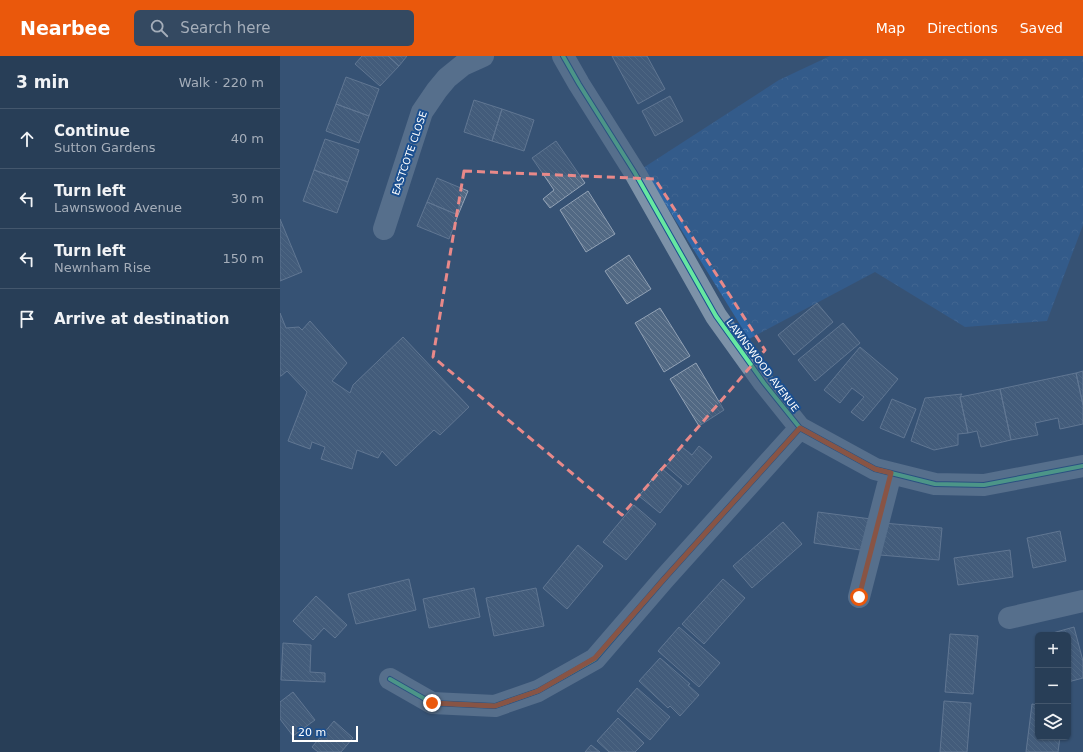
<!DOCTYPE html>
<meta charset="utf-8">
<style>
:root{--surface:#283e57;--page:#344961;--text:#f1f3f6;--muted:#a5aeba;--line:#44576d;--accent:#ea580c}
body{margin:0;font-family:"DejaVu Sans",sans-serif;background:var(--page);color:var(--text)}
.controls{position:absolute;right:12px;bottom:12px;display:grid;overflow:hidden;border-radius:6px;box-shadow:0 1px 3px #0004}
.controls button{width:36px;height:36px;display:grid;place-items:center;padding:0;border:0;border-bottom:1px solid var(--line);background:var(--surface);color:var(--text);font:20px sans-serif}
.scale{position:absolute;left:12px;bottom:10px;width:66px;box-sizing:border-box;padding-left:4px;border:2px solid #fff;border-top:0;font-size:11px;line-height:14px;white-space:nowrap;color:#fff;-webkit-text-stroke:3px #1b4f8f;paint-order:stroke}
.stop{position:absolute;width:12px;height:12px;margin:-9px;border:3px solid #ea580c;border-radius:50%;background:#fff}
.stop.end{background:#ea580c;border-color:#fff;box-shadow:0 1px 4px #0008}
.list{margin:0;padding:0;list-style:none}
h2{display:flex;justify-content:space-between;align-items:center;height:52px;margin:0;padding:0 16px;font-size:17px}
h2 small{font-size:13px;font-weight:400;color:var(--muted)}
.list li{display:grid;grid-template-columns:26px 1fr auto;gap:12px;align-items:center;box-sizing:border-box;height:60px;padding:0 16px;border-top:1px solid var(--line)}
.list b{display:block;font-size:15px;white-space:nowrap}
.list p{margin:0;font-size:13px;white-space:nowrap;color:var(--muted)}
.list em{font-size:13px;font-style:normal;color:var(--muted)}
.icon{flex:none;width:22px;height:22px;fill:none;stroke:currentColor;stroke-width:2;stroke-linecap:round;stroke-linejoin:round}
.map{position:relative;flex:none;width:803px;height:696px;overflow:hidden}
header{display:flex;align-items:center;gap:24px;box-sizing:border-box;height:56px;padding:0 20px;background:var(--accent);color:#fff}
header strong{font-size:19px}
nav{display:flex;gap:22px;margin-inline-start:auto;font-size:14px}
.search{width:280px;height:36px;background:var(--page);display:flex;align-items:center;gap:10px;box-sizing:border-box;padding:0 14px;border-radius:6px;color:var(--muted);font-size:15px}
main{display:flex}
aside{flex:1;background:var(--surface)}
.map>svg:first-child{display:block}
</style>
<header>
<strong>Nearbee</strong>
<div class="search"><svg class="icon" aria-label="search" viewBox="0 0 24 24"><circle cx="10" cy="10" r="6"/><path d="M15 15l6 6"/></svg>Search here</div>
<nav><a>Map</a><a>Directions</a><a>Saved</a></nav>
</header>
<main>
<aside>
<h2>3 min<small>Walk · 220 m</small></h2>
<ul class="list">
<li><svg class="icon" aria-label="ahead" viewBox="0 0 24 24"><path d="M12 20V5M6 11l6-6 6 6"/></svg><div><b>Continue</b><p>Sutton Gardens</p></div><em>40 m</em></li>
<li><svg class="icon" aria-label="left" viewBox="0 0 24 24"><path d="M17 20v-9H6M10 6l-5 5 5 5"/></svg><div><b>Turn left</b><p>Lawnswood Avenue</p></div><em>30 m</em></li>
<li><svg class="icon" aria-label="left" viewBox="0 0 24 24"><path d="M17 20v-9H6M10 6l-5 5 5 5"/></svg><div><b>Turn left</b><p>Newnham Rise</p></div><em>150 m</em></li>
<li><svg class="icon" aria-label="arrive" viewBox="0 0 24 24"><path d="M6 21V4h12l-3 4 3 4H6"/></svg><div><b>Arrive at destination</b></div></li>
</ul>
</aside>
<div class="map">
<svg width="803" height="696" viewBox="0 0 803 696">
<defs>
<pattern id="park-crowns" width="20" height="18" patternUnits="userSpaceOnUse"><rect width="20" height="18" fill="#2f66a5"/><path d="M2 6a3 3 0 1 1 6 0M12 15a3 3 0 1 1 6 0" fill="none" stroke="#4e7db2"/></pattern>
<pattern id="building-back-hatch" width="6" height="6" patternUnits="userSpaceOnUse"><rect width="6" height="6" fill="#526984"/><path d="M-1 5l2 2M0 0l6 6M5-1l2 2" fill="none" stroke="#6c8096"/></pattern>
</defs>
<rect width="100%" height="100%" fill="#365274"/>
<path fill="url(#park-crowns)" d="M 550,0 L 803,0 L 803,169 L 767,265 L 685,271 L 595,216 L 469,283 L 363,112 L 499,24 Z"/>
<path fill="url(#building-back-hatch)" stroke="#92a2b6" d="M 82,0 L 108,0 L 119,10 L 100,30 L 75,8 Z
M 108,0 L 127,0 L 119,10 Z
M 332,0 L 367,0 L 385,33 L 358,48 Z
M 66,21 L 99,33 L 89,60 L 56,48 Z
M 390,40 L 403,65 L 375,80 L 362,55 Z
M 194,44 L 222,53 L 212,85 L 184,76 Z
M 56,48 L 89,60 L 79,87 L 46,75 Z
M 222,53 L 254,64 L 244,95 L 212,85 Z
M 45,83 L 79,94 L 68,126 L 34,114 Z
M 276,85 L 305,127 L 270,152 L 263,143 L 274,134 L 252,102 Z
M 34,114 L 68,126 L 57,157 L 23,145 Z
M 157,122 L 188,135 L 178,159 L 147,146 Z
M 308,135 L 335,178 L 306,196 L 280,154 Z
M 147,146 L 178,159 L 169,183 L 137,170 Z
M 0,163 L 22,216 L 0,225 Z
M 349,199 L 371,233 L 347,248 L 325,215 Z
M 537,247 L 553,266 L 514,299 L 498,279 Z
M 380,252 L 410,300 L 384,316 L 355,267 Z
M 0,257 L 6,272 L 19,271 L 22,274 L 30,265 L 67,307 L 52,325 L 70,337 L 73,329 L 123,281 L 189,351 L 160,379 L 154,374 L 116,410 L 102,395 L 98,402 L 77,394 L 72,413 L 41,403 L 45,391 L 32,386 L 30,393 L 8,385 L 27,336 L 7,315 L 1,320 L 0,320 Z
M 563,267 L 580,287 L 535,325 L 518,304 Z
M 580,291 L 618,323 L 583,365 L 571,356 L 584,341 L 572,332 L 560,347 L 544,334 Z
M 416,307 L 444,354 L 419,370 L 390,323 Z
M 803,315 L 803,349 L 796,317 Z
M 796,317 L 803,349 L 803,368 L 780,373 L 778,362 L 755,367 L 758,379 L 731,384 L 720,333 Z
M 720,333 L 731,384 L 701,391 L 697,375 L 688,377 L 680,341 Z
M 682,338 L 680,341 L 688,377 L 678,378 L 678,389 L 654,394 L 631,385 L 645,342 Z
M 612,343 L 636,353 L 624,382 L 600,372 Z
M 419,390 L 432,401 L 408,429 L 386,410 L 402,391 L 412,399 Z
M 381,412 L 402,430 L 380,457 L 359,440 Z
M 354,449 L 376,468 L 346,504 L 323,486 Z
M 538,456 L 591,463 L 587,495 L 534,487 Z
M 503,466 L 522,488 L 472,532 L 453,510 Z
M 603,467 L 662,472 L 659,504 L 600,499 Z
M 780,475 L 786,505 L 753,512 L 747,482 Z
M 298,489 L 323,510 L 287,553 L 263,532 Z
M 730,494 L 733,521 L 678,529 L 674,502 Z
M 129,523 L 136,554 L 76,568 L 68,538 Z
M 443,523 L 465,542 L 424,588 L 402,568 Z
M 194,532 L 200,561 L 149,572 L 143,543 Z
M 256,532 L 264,570 L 214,580 L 206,542 Z
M 36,540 L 67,569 L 55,582 L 44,572 L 33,584 L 13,565 Z
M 399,571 L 440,607 L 419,631 L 378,595 Z
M 794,571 L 803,605 L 803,622 L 788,626 L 788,579 L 770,579 L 769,578 Z
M 670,578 L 698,580 L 693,638 L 665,636 Z
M 3,587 L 31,589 L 30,616 L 45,617 L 45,626 L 1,624 Z
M 380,602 L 410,628 L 408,629 L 419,639 L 400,660 L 390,650 L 388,652 L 359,625 Z
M 357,632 L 390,661 L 370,684 L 337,655 Z
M 13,636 L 35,664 L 13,680 L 0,663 L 0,646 Z
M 664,645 L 691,647 L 687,696 L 660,696 Z
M 752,648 L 758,649 L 758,681 L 780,681 L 778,696 L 746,696 Z
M 338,662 L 364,687 L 355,696 L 329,696 L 317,685 Z
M 54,665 L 73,682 L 61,696 L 38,696 L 32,691 Z
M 311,689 L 320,696 L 305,696 Z"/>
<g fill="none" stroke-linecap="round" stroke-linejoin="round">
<path stroke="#7d92a8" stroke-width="22" d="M 283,0 L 299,28 L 355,117 L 436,260 L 484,327 L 520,372 L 595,413 L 655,428 L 704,429 L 803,410
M 104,173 L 142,56 L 157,34 L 167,22 L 183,9 L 203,0
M 579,541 L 611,417
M 729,562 L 803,545
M 110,623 L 152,647 L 215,650 L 258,635 L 315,603 L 384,523 L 520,372"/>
<defs>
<path id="cycleway" d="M 283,0 L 299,28 L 355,117 L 436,260 L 484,327 L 520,372 L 595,413 L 655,428 L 704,429 L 803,410
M 110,623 L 152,647 L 215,650 L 258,635 L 315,603 L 384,523 L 520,372"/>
</defs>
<use href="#cycleway" stroke="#1b4f8f" stroke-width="6"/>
<use href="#cycleway" stroke="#66e7a1" stroke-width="4"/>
</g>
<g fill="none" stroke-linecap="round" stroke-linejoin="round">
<path stroke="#ea580c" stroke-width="5" d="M 152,647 L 215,650 L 258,635 L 315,602 L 384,523 L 520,372 L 595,413 L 611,417 L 579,541"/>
</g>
<path d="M0 0H803V696H0ZM 184,115 L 375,123 L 485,294 L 342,459 L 153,301 Z" fill="#365274" fill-opacity=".55" fill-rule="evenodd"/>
<path fill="none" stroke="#e88989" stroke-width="3" stroke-dasharray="8 5" stroke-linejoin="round" d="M 184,115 L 375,123 L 485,294 L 342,459 L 153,301 Z"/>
<g text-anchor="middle" stroke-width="4" stroke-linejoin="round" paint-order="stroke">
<g font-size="10" fill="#fff" stroke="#1b4f8f">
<text transform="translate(129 97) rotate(-71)" y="4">EASTCOTE CLOSE</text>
<text transform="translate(483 309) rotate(53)" y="4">LAWNSWOOD AVENUE</text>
</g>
</g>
</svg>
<div class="controls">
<button>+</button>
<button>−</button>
<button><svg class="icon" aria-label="layers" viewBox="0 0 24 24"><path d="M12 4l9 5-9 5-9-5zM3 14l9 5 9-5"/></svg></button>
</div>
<div class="scale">20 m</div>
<div class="stop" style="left:579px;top:541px"></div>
<div class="stop end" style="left:152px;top:647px"></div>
</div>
</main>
